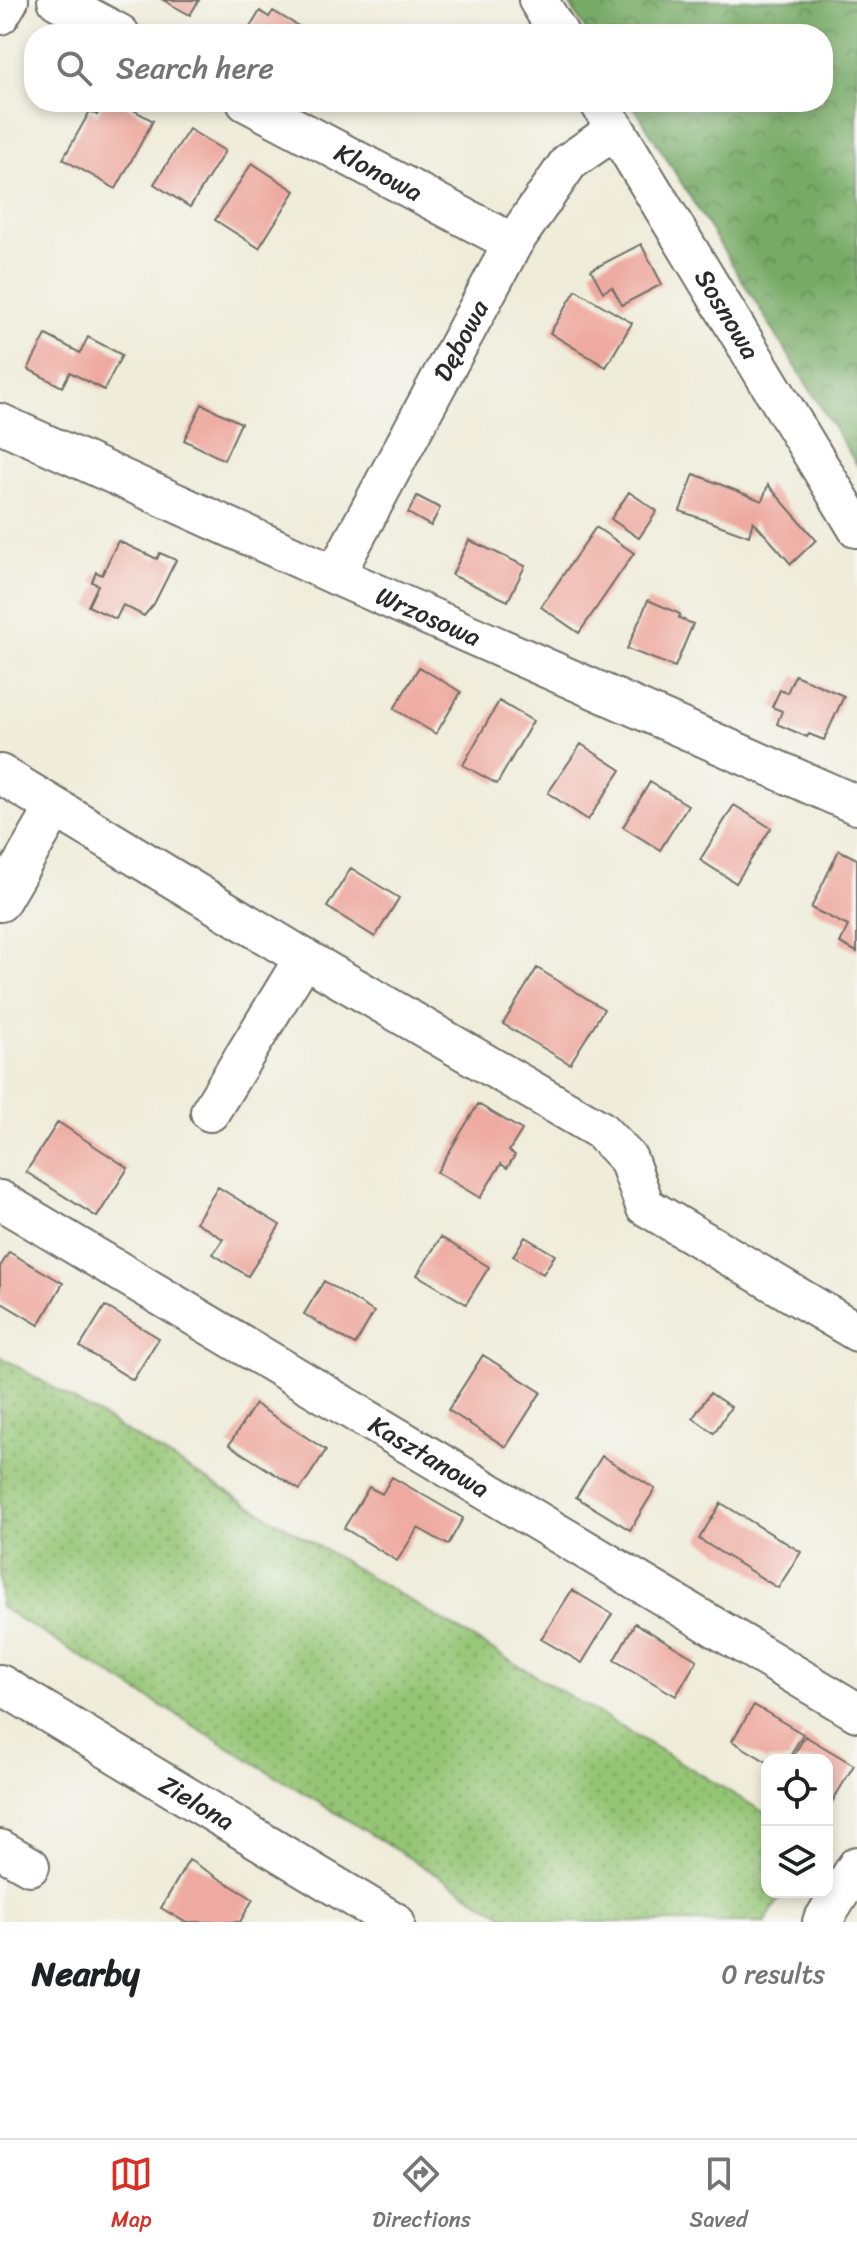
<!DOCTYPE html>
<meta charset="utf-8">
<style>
:root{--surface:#fff;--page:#f2f2f2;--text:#202124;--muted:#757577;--line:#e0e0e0;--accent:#d93025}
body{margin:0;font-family:Sriracha,sans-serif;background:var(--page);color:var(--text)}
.controls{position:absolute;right:24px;bottom:24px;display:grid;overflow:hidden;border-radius:16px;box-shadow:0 4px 12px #0003}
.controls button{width:72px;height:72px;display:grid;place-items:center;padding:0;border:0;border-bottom:2px solid var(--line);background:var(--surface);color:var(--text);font:40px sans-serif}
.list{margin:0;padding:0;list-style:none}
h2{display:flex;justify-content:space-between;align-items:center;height:104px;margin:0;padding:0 32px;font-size:34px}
h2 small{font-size:26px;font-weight:400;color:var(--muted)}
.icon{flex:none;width:44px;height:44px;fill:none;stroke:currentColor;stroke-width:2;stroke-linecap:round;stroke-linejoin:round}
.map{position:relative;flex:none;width:857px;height:1922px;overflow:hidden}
.search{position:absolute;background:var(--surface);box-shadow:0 4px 12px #0003;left:24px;right:24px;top:24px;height:88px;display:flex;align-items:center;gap:20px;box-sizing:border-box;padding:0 28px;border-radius:32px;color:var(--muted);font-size:30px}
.sheet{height:216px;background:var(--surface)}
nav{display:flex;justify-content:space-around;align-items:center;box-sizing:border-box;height:112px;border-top:2px solid var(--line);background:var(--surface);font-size:22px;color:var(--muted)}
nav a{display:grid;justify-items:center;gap:4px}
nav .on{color:var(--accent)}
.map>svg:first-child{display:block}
</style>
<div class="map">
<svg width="857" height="1922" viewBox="0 0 857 1922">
<defs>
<pattern id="grass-dots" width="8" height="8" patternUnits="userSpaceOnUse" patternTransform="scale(2)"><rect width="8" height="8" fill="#94c574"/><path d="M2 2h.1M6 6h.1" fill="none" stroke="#79a05f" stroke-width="1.8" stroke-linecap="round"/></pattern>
<pattern id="forest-crowns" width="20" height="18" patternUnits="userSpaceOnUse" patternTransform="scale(2)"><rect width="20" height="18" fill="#7a6"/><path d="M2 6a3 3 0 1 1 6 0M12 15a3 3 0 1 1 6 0" fill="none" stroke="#628b54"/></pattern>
</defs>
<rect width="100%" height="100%" fill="#f6f6f2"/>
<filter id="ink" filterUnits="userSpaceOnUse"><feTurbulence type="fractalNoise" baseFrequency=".0125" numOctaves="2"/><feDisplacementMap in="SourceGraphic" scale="16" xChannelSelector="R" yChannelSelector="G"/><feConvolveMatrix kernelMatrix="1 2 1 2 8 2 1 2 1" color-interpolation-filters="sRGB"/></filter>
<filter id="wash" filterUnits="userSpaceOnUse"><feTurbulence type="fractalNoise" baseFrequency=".006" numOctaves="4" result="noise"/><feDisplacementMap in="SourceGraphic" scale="32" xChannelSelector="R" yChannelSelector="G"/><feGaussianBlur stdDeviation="1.8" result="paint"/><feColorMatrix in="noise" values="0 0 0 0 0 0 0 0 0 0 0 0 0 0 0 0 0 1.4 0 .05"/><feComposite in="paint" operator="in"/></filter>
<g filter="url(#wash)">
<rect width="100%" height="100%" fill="#efecda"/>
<path fill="url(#grass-dots)" stroke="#607850" stroke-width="2" d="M 0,1356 L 767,1814 L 767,1892 L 783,1892 L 765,1922 L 514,1922 L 0,1607 Z"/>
<path fill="url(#forest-crowns)" stroke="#516a48" stroke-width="2" d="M 567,0 L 857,0 L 857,465 L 631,102 L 823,102 L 823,34 L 588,34 Z"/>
<g id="blocks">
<path fill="#eeaaa0" d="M 163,0 L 199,0 L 190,15 Z
M 260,11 L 269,17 L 273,11 L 312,34 L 246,34 Z
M 104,102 L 119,102 L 153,121 L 116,189 L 63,159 L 90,111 L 97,115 Z
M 189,129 L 225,151 L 190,207 L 154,184 Z
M 252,163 L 295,191 L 259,248 L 215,220 Z
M 641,244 L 662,284 L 622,305 L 612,287 L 603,292 L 591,270 Z
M 576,290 L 632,323 L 606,367 L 550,333 Z
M 46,335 L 80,353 L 88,337 L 122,355 L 104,390 L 70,372 L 62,387 L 28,369 Z
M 202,404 L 241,423 L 224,460 L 184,440 Z
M 694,474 L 762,501 L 768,485 L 816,540 L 791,564 L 753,521 L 749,536 L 680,511 Z
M 629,492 L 657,511 L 639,538 L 611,519 Z
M 417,496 L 440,508 L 431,526 L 408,513 Z
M 596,527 L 634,553 L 579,633 L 541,607 Z
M 469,540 L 525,566 L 508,601 L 452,575 Z
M 118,541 L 157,559 L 160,553 L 176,560 L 154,604 L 144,616 L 123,605 L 116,619 L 88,606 L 98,585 L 92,582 L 96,572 L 102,575 Z
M 648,600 L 680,614 L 679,618 L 693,624 L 675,667 L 627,649 Z
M 419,667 L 461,692 L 436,734 L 394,709 Z
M 795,675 L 844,696 L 824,740 L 809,734 L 807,737 L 777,724 L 782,711 L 772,707 L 780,690 L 787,693 Z
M 499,701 L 533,721 L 497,784 L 463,765 Z
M 581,744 L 621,770 L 588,820 L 548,793 Z
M 650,782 L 688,805 L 660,850 L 623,827 Z
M 734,805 L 771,828 L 736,883 L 700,860 Z
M 839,850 L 857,859 L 857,952 L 840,943 L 848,926 L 811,908 Z
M 351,868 L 399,898 L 375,937 L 327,907 Z
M 537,968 L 604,1009 L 570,1064 L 503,1024 Z
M 478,1104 L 522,1130 L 509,1151 L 515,1155 L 507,1168 L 501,1164 L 480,1198 L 437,1172 Z
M 58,1122 L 128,1168 L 97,1217 L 26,1172 Z
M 218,1187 L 280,1225 L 248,1276 L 213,1254 L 223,1239 L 196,1222 Z
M 441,1237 L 489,1267 L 466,1304 L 417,1275 Z
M 525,1237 L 555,1255 L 543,1274 L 513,1256 Z
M 9,1252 L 63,1283 L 39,1325 L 0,1302 L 0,1267 Z
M 324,1281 L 374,1312 L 355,1345 L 304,1314 Z
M 105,1306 L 159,1338 L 133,1380 L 80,1347 Z
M 483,1355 L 541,1392 L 506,1447 L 448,1410 Z
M 710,1393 L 731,1407 L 714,1433 L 693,1418 Z
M 255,1404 L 326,1450 L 300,1490 L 229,1445 Z
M 602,1456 L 655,1489 L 630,1530 L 576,1497 Z
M 392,1477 L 463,1518 L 448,1545 L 418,1528 L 397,1561 L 344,1528 L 369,1487 L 382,1494 Z
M 721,1503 L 801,1552 L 778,1588 L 699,1539 Z
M 572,1590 L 612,1614 L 582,1663 L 541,1639 Z
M 635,1623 L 697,1660 L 676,1696 L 614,1660 Z
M 754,1705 L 803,1734 L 788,1760 L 767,1760 L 767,1762 L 732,1741 Z
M 805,1736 L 854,1765 L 832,1802 L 827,1799 L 827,1760 L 791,1760 Z
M 189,1860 L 253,1899 L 240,1922 L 185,1922 L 161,1908 Z"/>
</g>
</g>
<g filter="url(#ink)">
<use href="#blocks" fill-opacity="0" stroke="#706f68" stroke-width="2"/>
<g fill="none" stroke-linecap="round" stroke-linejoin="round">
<defs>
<g id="minor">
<path d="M 57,0 L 120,34"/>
<path d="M 538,0 L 559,34"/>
<path d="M 0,15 L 9,0"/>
<path id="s1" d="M 246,102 L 513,243"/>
<path id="s2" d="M 599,102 L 857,528"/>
<path id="s3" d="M 0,423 L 335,575 L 857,805"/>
<path id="s4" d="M 335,575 L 513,243 L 569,162 L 615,130"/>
<path d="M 0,774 L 304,958 L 600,1130 L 628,1159 L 645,1206 L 857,1332"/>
<path d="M 0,902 L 55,808"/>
<path d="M 210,1112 L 304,958"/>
<path id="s5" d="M 0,1200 L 857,1712"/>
<path id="s6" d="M 0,1684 L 395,1922"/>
<path d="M 0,1849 L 30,1866"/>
<path d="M 822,1922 L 857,1866"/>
</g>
</defs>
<use href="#minor" stroke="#706f68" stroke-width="42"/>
<use href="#minor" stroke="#fff" stroke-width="38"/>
</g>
</g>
<g text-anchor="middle" stroke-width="8" stroke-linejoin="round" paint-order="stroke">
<g font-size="26" fill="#2b2b2b" stroke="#f6f6f2">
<text dy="9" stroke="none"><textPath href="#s1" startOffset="150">Klonowa</textPath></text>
<text dy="9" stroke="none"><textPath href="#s2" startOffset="248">Sosnowa</textPath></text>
<text dy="9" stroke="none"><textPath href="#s4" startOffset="266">Dębowa</textPath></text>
<text dy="9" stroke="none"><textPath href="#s3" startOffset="470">Wrzosowa</textPath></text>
<text dy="9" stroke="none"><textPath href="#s5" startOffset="500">Kasztanowa</textPath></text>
<text dy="9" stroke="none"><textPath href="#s6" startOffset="230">Zielona</textPath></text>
</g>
</g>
</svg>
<div class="controls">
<button><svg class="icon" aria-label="locate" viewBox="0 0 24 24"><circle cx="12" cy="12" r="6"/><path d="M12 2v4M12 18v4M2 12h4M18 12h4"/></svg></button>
<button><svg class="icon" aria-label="layers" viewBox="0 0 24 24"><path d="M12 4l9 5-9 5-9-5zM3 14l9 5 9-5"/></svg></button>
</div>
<div class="search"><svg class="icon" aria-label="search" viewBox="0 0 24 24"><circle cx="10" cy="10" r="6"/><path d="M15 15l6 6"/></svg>Search here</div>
</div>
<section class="sheet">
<h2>Nearby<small>0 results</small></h2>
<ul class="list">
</ul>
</section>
<nav>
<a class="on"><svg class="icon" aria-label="map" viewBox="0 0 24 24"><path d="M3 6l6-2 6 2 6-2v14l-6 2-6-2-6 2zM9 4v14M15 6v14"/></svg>Map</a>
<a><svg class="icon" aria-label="directions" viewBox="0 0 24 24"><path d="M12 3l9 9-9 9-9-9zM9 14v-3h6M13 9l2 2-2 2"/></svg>Directions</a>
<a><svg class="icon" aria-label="saved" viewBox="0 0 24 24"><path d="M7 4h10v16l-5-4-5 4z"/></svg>Saved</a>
</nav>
